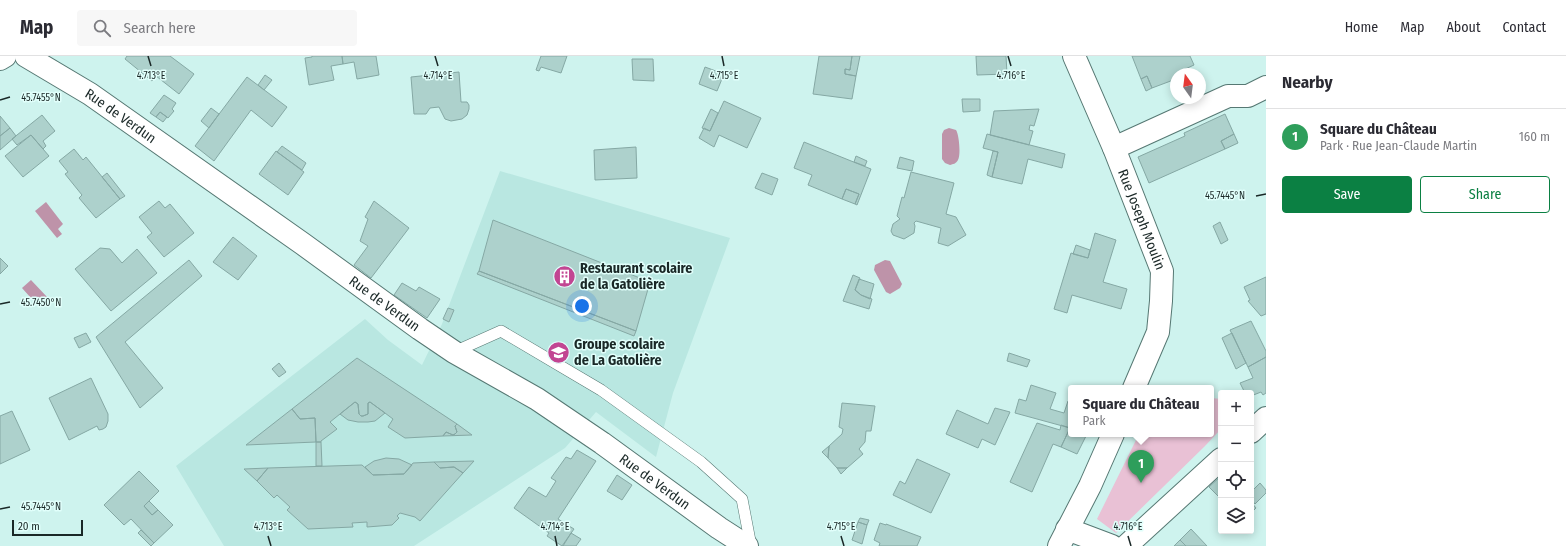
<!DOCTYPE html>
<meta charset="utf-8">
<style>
:root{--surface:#fff;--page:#f7f7f7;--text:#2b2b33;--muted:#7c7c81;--line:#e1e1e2;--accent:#0b8043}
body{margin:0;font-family:"Fira Sans Condensed",sans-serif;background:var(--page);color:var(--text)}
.controls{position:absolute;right:12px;bottom:12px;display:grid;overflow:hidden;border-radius:4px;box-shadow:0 2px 10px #0003}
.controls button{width:36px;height:36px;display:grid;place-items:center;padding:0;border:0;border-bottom:1px solid var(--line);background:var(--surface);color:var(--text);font:20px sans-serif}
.compass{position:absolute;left:1170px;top:12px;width:36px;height:36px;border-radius:50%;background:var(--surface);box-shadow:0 2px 10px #0003;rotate:346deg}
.scale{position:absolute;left:12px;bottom:10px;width:71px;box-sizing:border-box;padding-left:4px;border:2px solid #1a2827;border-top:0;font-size:11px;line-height:14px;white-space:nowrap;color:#1a2827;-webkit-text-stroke:3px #e1fffb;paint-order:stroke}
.you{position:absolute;left:582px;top:250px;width:14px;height:14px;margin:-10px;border:3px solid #fff;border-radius:50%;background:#1a73e8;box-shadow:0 0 0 6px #1a73e833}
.badge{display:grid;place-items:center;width:26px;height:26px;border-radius:50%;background:var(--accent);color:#fff;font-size:13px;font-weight:700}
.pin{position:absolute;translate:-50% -33px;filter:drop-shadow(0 1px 2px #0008)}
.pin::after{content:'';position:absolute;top:21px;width:14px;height:12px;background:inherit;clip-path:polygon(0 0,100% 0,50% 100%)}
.popup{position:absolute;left:1068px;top:329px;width:146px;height:52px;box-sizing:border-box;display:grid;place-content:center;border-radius:4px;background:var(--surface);filter:drop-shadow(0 1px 3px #0005);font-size:13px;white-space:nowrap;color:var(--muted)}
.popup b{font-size:15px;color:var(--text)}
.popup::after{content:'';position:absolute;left:50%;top:100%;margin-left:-8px;border:8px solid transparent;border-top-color:var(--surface)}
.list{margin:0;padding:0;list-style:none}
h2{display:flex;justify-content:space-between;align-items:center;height:52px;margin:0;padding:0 16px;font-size:17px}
h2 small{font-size:13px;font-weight:400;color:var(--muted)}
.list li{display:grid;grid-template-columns:26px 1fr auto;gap:12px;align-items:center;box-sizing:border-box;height:56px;padding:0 16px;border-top:1px solid var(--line)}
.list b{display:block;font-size:15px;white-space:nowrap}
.list p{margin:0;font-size:13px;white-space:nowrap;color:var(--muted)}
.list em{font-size:13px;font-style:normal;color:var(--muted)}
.actions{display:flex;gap:8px;padding:12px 16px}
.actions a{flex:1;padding:9px 0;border:1px solid var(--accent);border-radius:4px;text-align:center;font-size:14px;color:var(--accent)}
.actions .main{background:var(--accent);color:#fff}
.icon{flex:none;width:22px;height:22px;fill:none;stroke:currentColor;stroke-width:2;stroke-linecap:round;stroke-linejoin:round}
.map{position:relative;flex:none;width:1266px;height:490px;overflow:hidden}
header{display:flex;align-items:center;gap:24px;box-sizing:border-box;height:56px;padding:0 20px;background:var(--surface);border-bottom:1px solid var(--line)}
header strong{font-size:19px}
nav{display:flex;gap:22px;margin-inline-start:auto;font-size:14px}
.search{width:280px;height:36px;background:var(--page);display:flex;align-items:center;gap:10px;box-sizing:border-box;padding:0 14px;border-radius:4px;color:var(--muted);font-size:15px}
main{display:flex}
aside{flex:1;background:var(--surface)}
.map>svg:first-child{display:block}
</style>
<header>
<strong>Map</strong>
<div class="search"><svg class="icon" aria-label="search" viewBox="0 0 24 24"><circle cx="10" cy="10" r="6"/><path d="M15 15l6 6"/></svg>Search here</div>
<nav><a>Home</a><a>Map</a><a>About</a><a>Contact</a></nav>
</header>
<main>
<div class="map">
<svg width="1266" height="490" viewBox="0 0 1266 490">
<rect width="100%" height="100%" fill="#cef3ee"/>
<path fill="#b9e7e1" d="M 500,115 L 730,182 L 673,337 L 656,401 L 596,356 L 565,392 L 414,490 L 224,490 L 176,410 L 365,263 L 388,284 L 422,309 L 442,268 Z"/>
<path fill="#e9c1d5" d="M 1211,342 L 1221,343 L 1221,373 L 1205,390 L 1116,477 L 1097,463 L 1139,378 L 1211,378 Z"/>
<path fill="#be93a9" d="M 949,72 L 956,74 C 959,78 961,99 958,104 C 956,108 953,108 950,109 L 945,107 L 942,103 L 942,78 L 944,74 Z
M 46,146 L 63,168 L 58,173 L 62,178 L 57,182 L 35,155 Z
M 885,204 L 890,205 L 902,228 L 900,232 L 890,238 L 886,236 L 874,214 L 875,209 Z
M 31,224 L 48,242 L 39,251 L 22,232 Z"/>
<path fill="#add1cc" stroke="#85a8a4" d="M 127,0 L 170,0 L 194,18 L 179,38 L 156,20 L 152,25 L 125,3 Z
M 312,0 L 342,0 L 343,8 L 331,10 L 334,24 L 309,29 L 305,2 L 312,1 Z
M 342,0 L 376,0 L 379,19 L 357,23 L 354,6 L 343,8 Z
M 541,0 L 567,0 L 561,17 L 541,11 L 539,15 L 536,14 Z
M 819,0 L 852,0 L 850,14 L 845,13 L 845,18 L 856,20 L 852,43 L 813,38 Z
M 852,0 L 860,0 L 856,20 L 845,18 L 845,13 L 850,14 Z
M 976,0 L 1006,0 L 1007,18 L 977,19 Z
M 1132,0 L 1190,0 L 1194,9 L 1183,14 L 1185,18 L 1176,18 L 1176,23 L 1152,32 L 1147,20 L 1141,23 Z
M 632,3 L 653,3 L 654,25 L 633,24 Z
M 705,11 L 724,18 L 717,35 L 699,28 Z
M 459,16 L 461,46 L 467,46 L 469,49 L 469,53 L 467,59 L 462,63 L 451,65 L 445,63 L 439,51 L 430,52 L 426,58 L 414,58 L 411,21 Z
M 265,19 L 272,24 L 264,34 L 258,29 Z
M 1147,20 L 1152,32 L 1146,35 L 1141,23 Z
M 247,21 L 287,51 L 272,71 L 251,54 L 214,105 L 195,90 Z
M 164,39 L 176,47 L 172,53 L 174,55 L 168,62 L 160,56 L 156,61 L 150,57 Z
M 962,43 L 980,43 L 980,55 L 963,56 Z
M 724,45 L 761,62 L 747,92 L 719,79 L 714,91 L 699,82 L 704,72 L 710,75 Z
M 211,52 L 219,58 L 209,72 L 201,65 Z
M 711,53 L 718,57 L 710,75 L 702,72 Z
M 1039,53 L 1034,70 L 1030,69 L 1029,74 L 1033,75 L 1029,89 L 990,79 L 994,55 Z
M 160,56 L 167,61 L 163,66 L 156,61 Z
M 1225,58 L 1234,78 L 1221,85 L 1225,93 L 1149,127 L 1138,101 L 1185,80 L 1184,77 Z
M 42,59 L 55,75 L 43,85 L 46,90 L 43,93 L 31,79 L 17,89 L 12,83 Z
M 0,60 L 10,72 L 0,80 Z
M 10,72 L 16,80 L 0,94 L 0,80 Z
M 987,78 L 1065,98 L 1062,112 L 1028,103 L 1022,128 L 992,121 L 998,96 L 983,92 Z
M 1234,78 L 1238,87 L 1225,93 L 1221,85 Z
M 31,79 L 49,100 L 23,121 L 5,100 Z
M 804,86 L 871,113 L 857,149 L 855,148 L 859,138 L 846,133 L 842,143 L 808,129 L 812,119 L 794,112 Z
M 282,90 L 306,107 L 302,114 L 277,96 Z
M 636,91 L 637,122 L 595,124 L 594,94 Z
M 74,93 L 83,104 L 86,101 L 120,143 L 96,162 L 79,142 L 82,139 L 65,118 L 68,116 L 59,105 Z
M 276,95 L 304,116 L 288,139 L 259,118 Z
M 993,95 L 998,96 L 992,121 L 987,119 Z
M 856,100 L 867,105 L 865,110 L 854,106 Z
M 900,101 L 914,105 L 912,115 L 897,112 Z
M 911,116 L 954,127 L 946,158 L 956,161 L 966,179 L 948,190 L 938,187 L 941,172 L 916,165 L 914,167 L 915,170 L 914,177 L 904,183 L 893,179 L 891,175 L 893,168 L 900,163 L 897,160 L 902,141 L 904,142 Z
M 107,117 L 125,140 L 120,143 L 102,121 Z
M 762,117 L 778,123 L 772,139 L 755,132 Z
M 846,133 L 859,138 L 855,148 L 842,143 Z
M 159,145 L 165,152 L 170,148 L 194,177 L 164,201 L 147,181 L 152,177 L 139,161 Z
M 374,145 L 409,172 L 371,222 L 354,209 L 368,190 L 360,185 L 368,163 L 365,161 Z
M 493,164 L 650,226 L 636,275 L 479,215 Z
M 1220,166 L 1228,184 L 1221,188 L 1213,170 Z
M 1095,177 L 1116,184 L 1103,226 L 1127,233 L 1121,253 L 1072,239 L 1067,257 L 1054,253 L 1071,197 L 1088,202 Z
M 233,181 L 257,200 L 238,224 L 213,206 Z
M 1076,189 L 1090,194 L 1088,202 L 1073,198 Z
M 100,192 L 110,193 L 122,207 L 137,193 L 157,217 L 111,255 L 75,213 Z
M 0,202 L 8,210 L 0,218 Z
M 189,204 L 202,220 L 125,286 L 163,332 L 140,352 L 96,281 Z
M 479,215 L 636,275 L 634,280 L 477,218 Z
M 853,219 L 860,222 L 855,234 L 861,239 L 872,243 L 869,253 L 843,245 Z
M 1266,221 L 1266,258 L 1261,260 L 1248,245 L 1250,244 L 1244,231 Z
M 859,223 L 874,228 L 870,243 L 861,239 L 855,234 Z
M 402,227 L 416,235 L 419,231 L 440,243 L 427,262 L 394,239 Z
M 448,252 L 454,254 L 449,266 L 443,263 Z
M 1251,265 L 1266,295 L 1266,301 L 1248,311 L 1230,274 Z
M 86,277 L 91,286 L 79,292 L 74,282 Z
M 1232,277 L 1246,307 L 1236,313 L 1222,282 Z
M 1009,297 L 1030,304 L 1027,311 L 1007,305 Z
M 1266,301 L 1266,337 L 1263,339 L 1261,336 L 1251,340 L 1251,337 L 1245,337 L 1240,327 L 1253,322 L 1248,311 Z
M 357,302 L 457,368 L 455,370 L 457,376 L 455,378 L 453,379 L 446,376 L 443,380 L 405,382 L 388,371 L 393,363 L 385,357 L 370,346 L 368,347 L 368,358 L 363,360 L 361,360 L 359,358 L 358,348 L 355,346 L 330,366 L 337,373 L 321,385 L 321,386 L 316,386 L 315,362 L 300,363 L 292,353 Z
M 279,307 L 286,316 L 279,321 L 272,313 Z
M 91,322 L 108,358 L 108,365 L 106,371 L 103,373 L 99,374 L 97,370 L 69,384 L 49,342 Z
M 1031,329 L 1056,337 L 1050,353 L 1064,357 L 1068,345 L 1071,346 L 1071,378 L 1087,378 L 1077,398 L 1061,391 L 1070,372 L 1015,357 L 1019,343 L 1026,345 Z
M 355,346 L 358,348 L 359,358 L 361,360 L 363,360 L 368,358 L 368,347 L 370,346 L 385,357 L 375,365 L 368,366 L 358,366 L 348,364 L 340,358 Z
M 842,347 L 875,350 L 871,375 L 866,375 L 865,386 L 859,393 L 863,398 L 847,412 L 837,412 L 828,402 L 829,390 L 842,378 L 843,373 L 839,371 Z
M 995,352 L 1010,356 L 995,389 L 982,383 L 978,392 L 946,378 L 957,354 L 988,368 Z
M 292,353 L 300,363 L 315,362 L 316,386 L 246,389 Z
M 12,355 L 30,394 L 0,408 L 0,360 Z
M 1037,367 L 1060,374 L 1061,369 L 1070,372 L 1061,391 L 1053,388 L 1032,436 L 1010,426 Z
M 457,368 L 472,379 L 443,380 L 446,376 L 453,379 L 455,378 L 457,376 L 455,370 Z
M 316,386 L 321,386 L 322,410 L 316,410 Z
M 829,390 L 828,402 L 822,396 Z
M 577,394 L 596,405 L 558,463 L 574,473 L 562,490 L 547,480 L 549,477 L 514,452 L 529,431 L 546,441 L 556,425 L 551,422 L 566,401 L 571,403 Z
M 386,402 L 399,403 L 412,409 L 404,418 L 373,419 L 365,411 L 374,405 Z
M 917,403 L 950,418 L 931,457 L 893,439 L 900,425 L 905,428 Z
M 474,405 L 463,417 L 454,411 L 440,412 L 434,406 Z
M 434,406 L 440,412 L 454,411 L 463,417 L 420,465 L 415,461 L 400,457 L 397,460 L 399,462 L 392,469 L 367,471 L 367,466 L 352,467 L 353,471 L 308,473 L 287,454 L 290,451 L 277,439 L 274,442 L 257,425 L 268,412 L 362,409 L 373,419 L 404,418 L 413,407 Z
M 268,412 L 257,425 L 244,413 Z
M 837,412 L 847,412 L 841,418 Z
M 139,415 L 159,435 L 144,450 L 152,459 L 158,454 L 173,469 L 154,487 L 131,463 L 124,469 L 104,449 Z
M 617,419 L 632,429 L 622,444 L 607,435 Z
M 1221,420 L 1221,443 L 1209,431 Z
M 1260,427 L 1266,434 L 1266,437 L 1255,448 L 1251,443 L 1251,436 Z
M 149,445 L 158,454 L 152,459 L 144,450 Z
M 1251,446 L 1256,452 L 1251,457 Z
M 860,462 L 869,464 L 867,469 L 858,466 Z
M 858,466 L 867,469 L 862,488 L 852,484 Z
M 880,467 L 886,469 L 886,468 L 921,481 L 917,490 L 879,490 L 880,487 L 874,484 Z
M 1191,473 L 1207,490 L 1186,490 L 1180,484 Z
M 141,474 L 154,487 L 151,490 L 138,477 Z
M 571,477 L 581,483 L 576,490 L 563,490 Z
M 1180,484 L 1186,490 L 1174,490 Z"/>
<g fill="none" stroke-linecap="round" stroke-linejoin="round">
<defs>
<path id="lane" d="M 454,296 L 501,275 L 601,334 L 701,406 L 742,443 L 751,490"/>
<g id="street">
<path id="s1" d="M 26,0 L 90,38 L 303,188 L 420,273 L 454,296 L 537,343 L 602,387 L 719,472 L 747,490"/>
<path id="s2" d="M 1074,0 L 1114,92 L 1162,215 L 1161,245 L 1158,276 L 1134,332"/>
<path d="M 0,3 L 5,0"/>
<path d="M 1114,92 L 1228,40 L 1248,40 L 1266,31"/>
<path d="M 1251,376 L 1266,362"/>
<path d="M 1067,473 L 1112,490"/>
<path d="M 1059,490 L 1090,430 L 1113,378"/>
<path d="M 1126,490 L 1221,403"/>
</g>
</defs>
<use href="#lane" stroke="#567873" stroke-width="12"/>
<use href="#street" stroke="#567873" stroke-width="24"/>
<use href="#lane" stroke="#fff" stroke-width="11"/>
<use href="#street" stroke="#fff" stroke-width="22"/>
</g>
<path fill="none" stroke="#1a2827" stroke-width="1.5" d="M 148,0 L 151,10M 435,0 L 438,10M 722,0 L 724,10M 1008,0 L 1011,10M 0,44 L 10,41M 1256,140 L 1266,138M 0,248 L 10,246M 0,453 L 10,451M 268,480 L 271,490M 555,480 L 557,490M 841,480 L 844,490M 1128,480 L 1131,490"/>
<defs>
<symbol id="building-disc" viewBox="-11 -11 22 22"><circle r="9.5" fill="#c24592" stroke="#e1fffb"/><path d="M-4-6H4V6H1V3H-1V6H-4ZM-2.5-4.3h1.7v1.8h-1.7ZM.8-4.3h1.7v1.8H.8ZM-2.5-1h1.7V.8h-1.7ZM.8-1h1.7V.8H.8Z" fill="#fff"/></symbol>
<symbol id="school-disc" viewBox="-11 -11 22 22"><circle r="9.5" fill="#c24592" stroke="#e1fffb"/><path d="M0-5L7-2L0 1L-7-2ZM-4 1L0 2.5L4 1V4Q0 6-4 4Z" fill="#fff"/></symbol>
</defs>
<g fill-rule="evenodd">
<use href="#building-disc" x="552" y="208" width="25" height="25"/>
<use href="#school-disc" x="546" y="284" width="25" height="25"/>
</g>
<g text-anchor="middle" stroke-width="3" stroke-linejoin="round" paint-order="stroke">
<g font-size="14" fill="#1a2827" stroke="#e1fffb">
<text dy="5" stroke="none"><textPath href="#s1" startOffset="112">Rue de Verdun</textPath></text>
<text dy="5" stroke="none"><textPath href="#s2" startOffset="177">Rue Joseph Moulin</textPath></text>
<text dy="5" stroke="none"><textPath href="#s1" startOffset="436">Rue de Verdun</textPath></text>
<text dy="5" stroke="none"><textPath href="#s1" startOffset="760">Rue de Verdun</textPath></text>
</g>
<g font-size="14" font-weight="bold" fill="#1a2827" stroke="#e1fffb" text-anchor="start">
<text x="580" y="217">Restaurant scolaire<tspan x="580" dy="16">de la Gatolière</tspan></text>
<text x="574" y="293">Groupe scolaire<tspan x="574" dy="16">de La Gatolière</tspan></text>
</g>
</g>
<g font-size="10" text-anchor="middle" fill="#1a2827" stroke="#e1fffb" stroke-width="3" stroke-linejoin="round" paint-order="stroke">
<text x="151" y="23">4.713°E</text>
<text x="438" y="23">4.714°E</text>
<text x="724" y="23">4.715°E</text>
<text x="1011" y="23">4.716°E</text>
<text x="41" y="45">45.7455°N</text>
<text x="1225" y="143">45.7445°N</text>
<text x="41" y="250">45.7450°N</text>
<text x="41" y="454">45.7445°N</text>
<text x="268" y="474">4.713°E</text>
<text x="555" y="474">4.714°E</text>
<text x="841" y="474">4.715°E</text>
<text x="1128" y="474">4.716°E</text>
</g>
</svg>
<div class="controls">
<button>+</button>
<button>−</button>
<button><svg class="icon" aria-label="locate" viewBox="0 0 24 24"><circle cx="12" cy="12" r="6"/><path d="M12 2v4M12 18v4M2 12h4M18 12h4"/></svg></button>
<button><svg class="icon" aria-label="layers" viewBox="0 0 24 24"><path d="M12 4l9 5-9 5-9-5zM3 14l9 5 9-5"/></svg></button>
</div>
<svg class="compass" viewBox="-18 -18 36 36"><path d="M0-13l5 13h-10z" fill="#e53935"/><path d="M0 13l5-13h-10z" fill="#7c7c81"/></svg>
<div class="scale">20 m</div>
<div class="you"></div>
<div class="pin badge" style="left:1141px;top:427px;background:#2e9e5b">1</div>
<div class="popup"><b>Square du Château</b>Park</div>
</div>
<aside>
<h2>Nearby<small></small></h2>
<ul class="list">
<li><span class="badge" style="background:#2e9e5b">1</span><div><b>Square du Château</b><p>Park · Rue Jean-Claude Martin</p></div><em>160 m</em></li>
</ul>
<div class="actions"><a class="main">Save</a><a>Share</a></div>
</aside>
</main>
